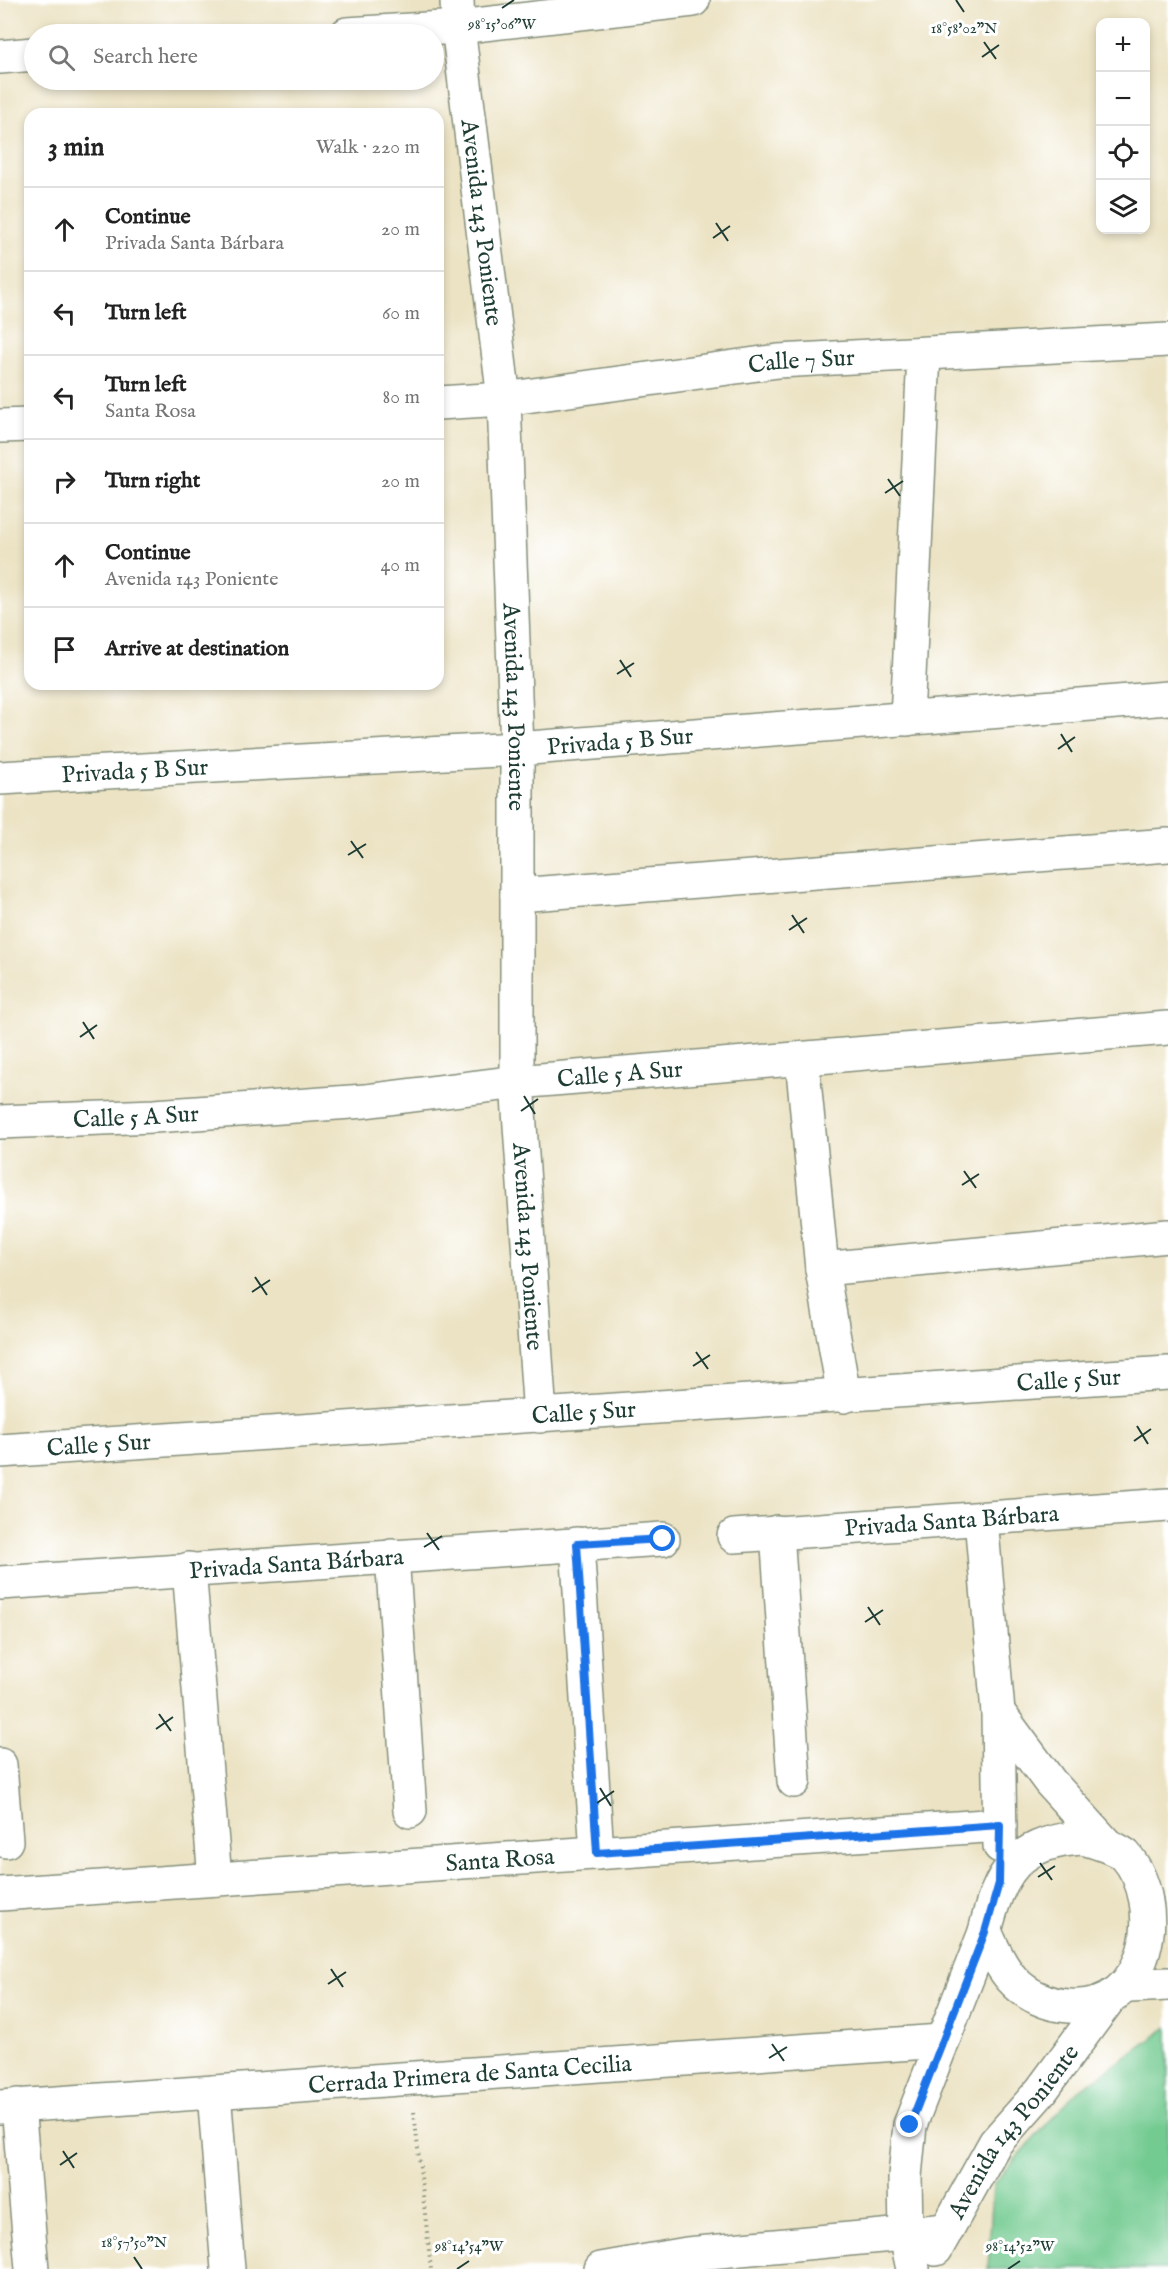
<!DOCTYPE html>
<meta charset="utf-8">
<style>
:root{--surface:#fff;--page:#f6f6f6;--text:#222;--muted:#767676;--line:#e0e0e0}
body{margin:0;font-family:"IM FELL English",serif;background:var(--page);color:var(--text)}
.controls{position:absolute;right:18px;top:18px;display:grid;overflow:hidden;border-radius:12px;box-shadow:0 3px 9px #0003}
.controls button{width:54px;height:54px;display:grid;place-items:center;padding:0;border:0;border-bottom:2px solid var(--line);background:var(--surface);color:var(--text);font:30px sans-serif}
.stop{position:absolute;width:18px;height:18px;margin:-14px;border:4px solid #1a73e8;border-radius:50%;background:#fff}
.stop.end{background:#1a73e8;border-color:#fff;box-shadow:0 2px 6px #0008}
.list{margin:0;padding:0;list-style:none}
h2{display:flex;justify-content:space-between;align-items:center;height:78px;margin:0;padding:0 24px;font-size:26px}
h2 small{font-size:20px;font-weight:400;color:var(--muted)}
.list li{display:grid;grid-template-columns:39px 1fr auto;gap:18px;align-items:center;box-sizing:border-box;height:84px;padding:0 24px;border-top:2px solid var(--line)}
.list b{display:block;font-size:22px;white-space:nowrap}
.list p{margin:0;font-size:20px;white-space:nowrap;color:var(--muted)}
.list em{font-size:20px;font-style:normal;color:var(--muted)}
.icon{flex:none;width:33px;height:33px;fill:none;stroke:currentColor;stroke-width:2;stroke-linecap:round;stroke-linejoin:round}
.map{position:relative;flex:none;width:1168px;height:2269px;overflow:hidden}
.search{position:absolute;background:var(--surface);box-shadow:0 3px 9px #0003;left:24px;top:24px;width:420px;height:66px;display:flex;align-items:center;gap:15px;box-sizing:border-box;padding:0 21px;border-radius:33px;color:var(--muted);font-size:22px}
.panel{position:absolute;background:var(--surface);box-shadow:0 3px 9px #0003;left:24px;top:108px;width:420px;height:582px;border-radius:18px}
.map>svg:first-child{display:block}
</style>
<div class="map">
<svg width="1168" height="2269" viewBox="0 0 1168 2269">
<rect width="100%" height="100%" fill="#fff"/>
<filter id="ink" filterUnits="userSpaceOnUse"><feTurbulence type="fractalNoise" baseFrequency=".0167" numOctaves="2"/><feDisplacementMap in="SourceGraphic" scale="12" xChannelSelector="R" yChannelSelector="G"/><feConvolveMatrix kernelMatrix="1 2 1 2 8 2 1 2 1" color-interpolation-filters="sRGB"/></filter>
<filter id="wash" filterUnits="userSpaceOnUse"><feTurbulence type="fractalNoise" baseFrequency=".008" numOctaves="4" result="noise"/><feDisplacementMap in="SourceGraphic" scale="24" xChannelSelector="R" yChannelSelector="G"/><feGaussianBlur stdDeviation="1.35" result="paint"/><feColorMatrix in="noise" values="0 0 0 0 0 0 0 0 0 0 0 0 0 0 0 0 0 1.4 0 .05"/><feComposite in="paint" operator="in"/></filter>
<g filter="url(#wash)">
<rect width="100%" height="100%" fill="#ece3c4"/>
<path fill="#73cb91" stroke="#498462" stroke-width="1.5" d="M 1168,2027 L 1168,2269 L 988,2269 L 993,2184 L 1074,2094 Z"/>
</g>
<g filter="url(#ink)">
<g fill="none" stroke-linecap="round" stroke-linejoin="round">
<defs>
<g id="street">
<path id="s1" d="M 457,0 L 458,27 L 504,399 L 517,749 L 517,1082 L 540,1416"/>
<path d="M 347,34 L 458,27 L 693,0"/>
<path d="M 0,57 L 34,54"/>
<path id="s2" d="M 438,403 L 504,399 L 778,361 L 1168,340"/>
<path d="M 0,426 L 30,425"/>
<path d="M 907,719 L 924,354"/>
<path id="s3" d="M 0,778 L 517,749 L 1168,698"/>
<path d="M 517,895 L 1168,845"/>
<path d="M 802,1059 L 822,1269 L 844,1396"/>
<path id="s4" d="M 0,1122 L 154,1116 L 365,1101 L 517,1082 L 1168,1028"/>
<path d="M 822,1269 L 1168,1236"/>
<path id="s5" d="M 0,1451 L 1168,1373"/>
<path d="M 981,1519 L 998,1712 L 1000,1846"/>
<path d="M 777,1532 L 794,1781"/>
<path id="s6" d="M 734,1536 L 1168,1505"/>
<path d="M 577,1544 L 597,1853"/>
<path d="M 392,1556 L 410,1811"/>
<path d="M 189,1569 L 215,1879"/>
<path id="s7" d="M 0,1583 L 663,1539"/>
<path d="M 998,1712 L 1050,1782 L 1107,1845"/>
<path d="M 0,1765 L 6,1841"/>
<path d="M 1083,1838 C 1098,1842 1112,1846 1125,1855 C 1168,1904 1150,2012 1069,2006 C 1048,2005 1026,1995 1012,1979 C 1000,1966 993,1948 985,1932 C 999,1872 1018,1841 1083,1838 Z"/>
<path id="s8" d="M 0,1894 L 1000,1825"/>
<path d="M 1130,1986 L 1168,1984"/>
<path d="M 214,2092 L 228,2269"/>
<path d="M 18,2105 L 32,2269"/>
<path id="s9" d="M 0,2107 L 941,2041"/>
<path id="s10" d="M 936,2249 L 995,2143 L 1041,2091 L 1108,2000"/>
<path d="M 601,2269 L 687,2254 L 947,2230"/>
<path d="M 913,2269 L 906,2236 L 905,2176 L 910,2125 L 985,1932"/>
</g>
</defs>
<use href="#street" stroke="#86907c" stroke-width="36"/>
<path stroke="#86907c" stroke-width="4" stroke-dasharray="1.5 4.5" stroke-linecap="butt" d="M 414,2112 L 431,2269"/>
<use href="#street" stroke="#fff" stroke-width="33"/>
</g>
</g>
<g fill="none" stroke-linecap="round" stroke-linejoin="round" filter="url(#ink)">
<path stroke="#1a73e8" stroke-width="8" d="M 663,1539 L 577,1544 L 597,1853 L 1000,1825 L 999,1883 L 985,1932 L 910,2125"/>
</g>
<path fill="none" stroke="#1f3d34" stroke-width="2" d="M 956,0 L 964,12M 502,8 L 514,0M 984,42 L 996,59M 982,57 L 999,45M 716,223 L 728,241M 713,238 L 730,226M 888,479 L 900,496M 885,493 L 903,481M 620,660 L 631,677M 617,674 L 634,663M 1061,734 L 1072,752M 1058,749 L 1075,737M 351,841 L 363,858M 348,855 L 366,844M 792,915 L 804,933M 789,930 L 807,918M 83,1022 L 94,1039M 80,1037 L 97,1025M 524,1096 L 535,1114M 521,1111 L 538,1099M 964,1171 L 976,1188M 962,1185 L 979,1174M 255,1277 L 267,1295M 252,1292 L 270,1280M 696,1352 L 708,1369M 693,1366 L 710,1355M 1137,1426 L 1148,1444M 1134,1441 L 1151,1429M 427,1533 L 439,1550M 424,1547 L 442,1536M 868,1607 L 880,1625M 865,1622 L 883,1610M 159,1714 L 171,1731M 156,1729 L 173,1717M 600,1788 L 611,1806M 597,1803 L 614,1791M 1040,1863 L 1052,1880M 1038,1877 L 1055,1866M 331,1969 L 343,1987M 328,1984 L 346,1972M 772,2044 L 784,2061M 769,2058 L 787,2047M 63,2151 L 74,2168M 60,2165 L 77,2153M 134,2257 L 142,2269M 457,2269 L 469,2261M 1008,2269 L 1020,2261"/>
<g text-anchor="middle" stroke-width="6" stroke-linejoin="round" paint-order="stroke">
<g font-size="24" fill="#1f3d34" stroke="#fff">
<text dy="8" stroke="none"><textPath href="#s1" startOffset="224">Avenida 143 Poniente</textPath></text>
<text dy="8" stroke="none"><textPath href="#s2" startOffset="366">Calle 7 Sur</textPath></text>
<text dy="8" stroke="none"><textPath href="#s1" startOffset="710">Avenida 143 Poniente</textPath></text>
<text dy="8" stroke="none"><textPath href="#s3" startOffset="621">Privada 5 B Sur</textPath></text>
<text dy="8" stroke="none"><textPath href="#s3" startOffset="135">Privada 5 B Sur</textPath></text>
<text dy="8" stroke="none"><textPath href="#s4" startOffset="622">Calle 5 A Sur</textPath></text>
<text dy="8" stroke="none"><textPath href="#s4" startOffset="136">Calle 5 A Sur</textPath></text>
<text dy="8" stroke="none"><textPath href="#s1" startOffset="1250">Avenida 143 Poniente</textPath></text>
<text dy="8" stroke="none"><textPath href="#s5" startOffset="1071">Calle 5 Sur</textPath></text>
<text dy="8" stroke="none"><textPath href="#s5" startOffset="585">Calle 5 Sur</textPath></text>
<text dy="8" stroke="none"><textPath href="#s5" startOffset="99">Calle 5 Sur</textPath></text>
<text dy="8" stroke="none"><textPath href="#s6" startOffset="218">Privada Santa Bárbara</textPath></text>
<text dy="8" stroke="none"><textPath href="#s7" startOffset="297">Privada Santa Bárbara</textPath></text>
<text dy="8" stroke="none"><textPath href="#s8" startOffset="501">Santa Rosa</textPath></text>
<text dy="8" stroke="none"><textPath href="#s9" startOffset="471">Cerrada Primera de Santa Cecilia</textPath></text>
<text dy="8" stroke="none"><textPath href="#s10" startOffset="141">Avenida 143 Poniente</textPath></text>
</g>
</g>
<g font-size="15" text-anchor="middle" fill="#1f3d34" stroke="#fff" stroke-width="6" stroke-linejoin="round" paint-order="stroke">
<text x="502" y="29">98°15'06"W</text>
<text x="964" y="33">18°58'02"N</text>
<text x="134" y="2247">18°57'50"N</text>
<text x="469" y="2251">98°14'54"W</text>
<text x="1020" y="2251">98°14'52"W</text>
</g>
</svg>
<div class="controls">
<button>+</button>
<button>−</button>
<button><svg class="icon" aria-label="locate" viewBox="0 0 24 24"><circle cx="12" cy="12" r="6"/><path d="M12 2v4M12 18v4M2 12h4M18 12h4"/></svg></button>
<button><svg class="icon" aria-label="layers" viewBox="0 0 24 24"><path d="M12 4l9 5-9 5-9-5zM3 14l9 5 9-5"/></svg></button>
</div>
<div class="stop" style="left:663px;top:1539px"></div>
<div class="stop end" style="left:910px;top:2125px"></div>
<div class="search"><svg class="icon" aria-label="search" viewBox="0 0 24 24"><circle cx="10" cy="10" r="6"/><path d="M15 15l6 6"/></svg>Search here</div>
<section class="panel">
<h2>3 min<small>Walk · 220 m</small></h2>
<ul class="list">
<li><svg class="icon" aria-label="ahead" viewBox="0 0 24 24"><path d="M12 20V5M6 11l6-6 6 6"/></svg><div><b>Continue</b><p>Privada Santa Bárbara</p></div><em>20 m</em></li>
<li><svg class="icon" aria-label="left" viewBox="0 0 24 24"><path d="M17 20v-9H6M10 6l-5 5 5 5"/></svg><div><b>Turn left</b></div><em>60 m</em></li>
<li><svg class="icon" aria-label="left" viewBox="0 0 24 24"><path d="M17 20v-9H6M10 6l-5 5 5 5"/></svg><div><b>Turn left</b><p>Santa Rosa</p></div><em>80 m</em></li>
<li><svg class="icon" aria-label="right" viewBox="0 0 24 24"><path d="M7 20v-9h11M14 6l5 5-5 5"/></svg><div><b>Turn right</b></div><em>20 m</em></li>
<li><svg class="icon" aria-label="ahead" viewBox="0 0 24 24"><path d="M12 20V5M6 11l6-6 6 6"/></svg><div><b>Continue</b><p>Avenida 143 Poniente</p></div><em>40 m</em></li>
<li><svg class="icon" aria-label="arrive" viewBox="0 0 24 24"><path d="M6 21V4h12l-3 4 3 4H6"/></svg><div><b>Arrive at destination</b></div></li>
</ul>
</section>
</div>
